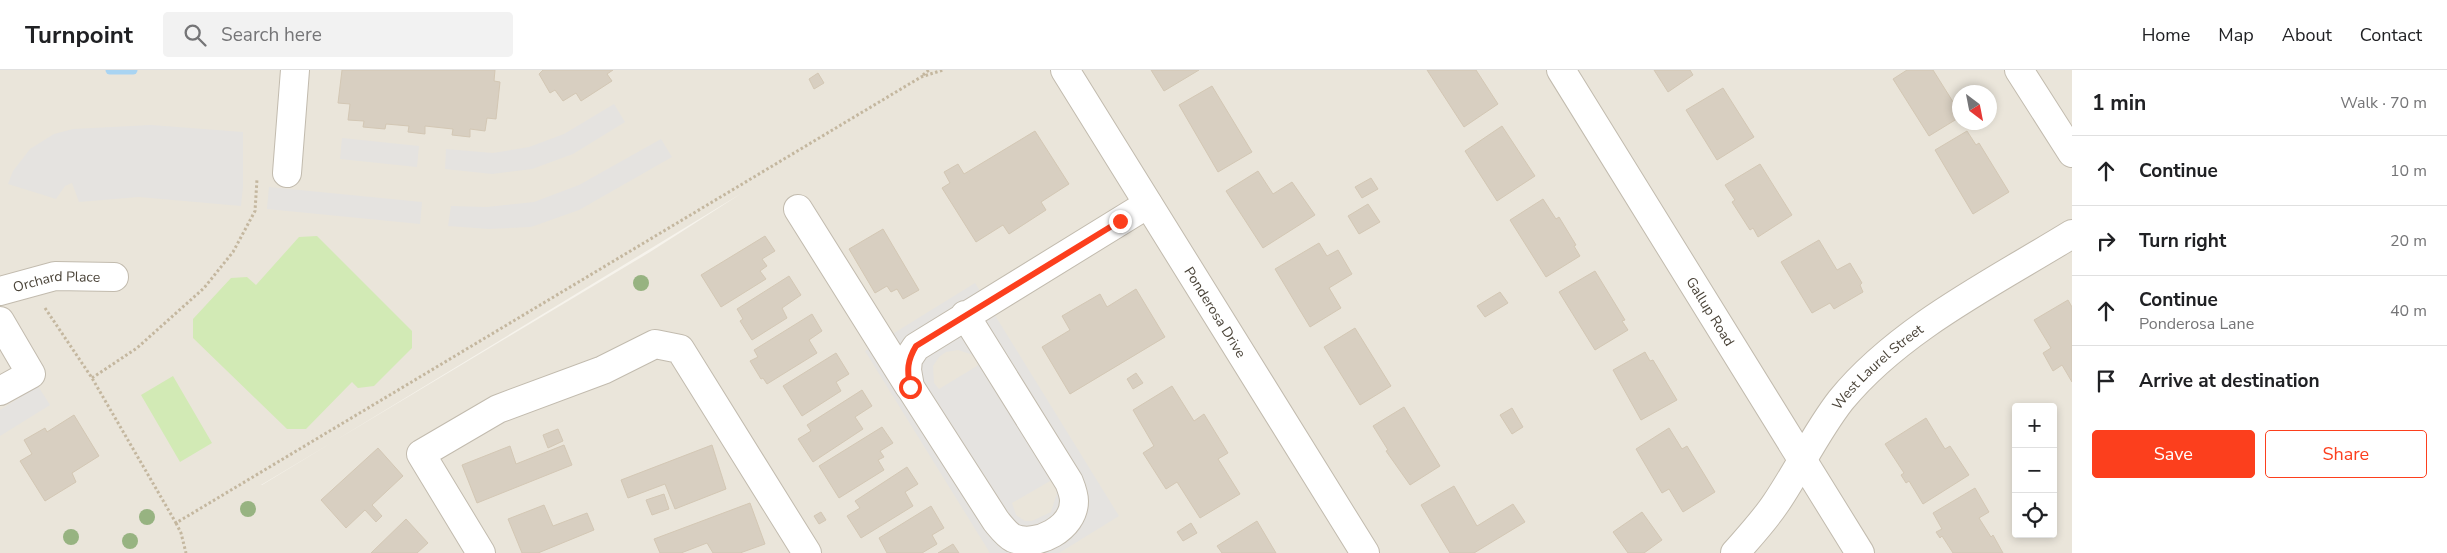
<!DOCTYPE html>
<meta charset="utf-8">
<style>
:root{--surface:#fff;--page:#f2f2f2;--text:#202124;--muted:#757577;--line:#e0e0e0;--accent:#fc3f1d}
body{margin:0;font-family:"Nunito Sans",sans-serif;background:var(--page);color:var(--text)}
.controls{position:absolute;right:15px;bottom:15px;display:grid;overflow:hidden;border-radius:5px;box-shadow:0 2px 8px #0003}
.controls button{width:45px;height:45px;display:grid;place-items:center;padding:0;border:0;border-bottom:1px solid var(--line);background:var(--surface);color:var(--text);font:25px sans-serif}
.compass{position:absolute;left:1952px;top:15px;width:45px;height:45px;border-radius:50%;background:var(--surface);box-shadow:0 2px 8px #0003;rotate:148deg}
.stop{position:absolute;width:15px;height:15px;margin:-11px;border:4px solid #fc3f1d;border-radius:50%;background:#fff}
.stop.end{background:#fc3f1d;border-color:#fff;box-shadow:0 1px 5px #0008}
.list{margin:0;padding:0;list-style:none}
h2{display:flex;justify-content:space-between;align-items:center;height:65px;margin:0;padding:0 20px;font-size:21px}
h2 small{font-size:16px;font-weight:400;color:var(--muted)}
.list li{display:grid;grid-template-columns:32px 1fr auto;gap:15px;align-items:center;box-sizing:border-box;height:70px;padding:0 20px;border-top:1px solid var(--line)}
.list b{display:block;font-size:19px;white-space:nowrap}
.list p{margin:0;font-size:16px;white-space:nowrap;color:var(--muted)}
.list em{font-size:16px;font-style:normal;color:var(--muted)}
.actions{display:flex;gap:10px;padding:15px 20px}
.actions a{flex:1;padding:11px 0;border:1px solid var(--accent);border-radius:5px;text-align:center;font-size:18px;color:var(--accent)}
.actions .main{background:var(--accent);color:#fff}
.icon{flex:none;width:28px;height:28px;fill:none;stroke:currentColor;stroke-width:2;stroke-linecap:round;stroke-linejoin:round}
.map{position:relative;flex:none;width:2072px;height:483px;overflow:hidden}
header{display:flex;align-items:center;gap:30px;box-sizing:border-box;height:70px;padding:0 25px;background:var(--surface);border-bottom:1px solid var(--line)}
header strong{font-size:24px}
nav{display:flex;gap:28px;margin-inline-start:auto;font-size:18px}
.search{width:350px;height:45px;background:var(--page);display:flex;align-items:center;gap:12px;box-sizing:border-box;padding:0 18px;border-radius:5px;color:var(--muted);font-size:19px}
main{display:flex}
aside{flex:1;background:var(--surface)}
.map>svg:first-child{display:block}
</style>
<header>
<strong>Turnpoint</strong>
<div class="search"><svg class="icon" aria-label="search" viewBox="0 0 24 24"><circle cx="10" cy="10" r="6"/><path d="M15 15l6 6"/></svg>Search here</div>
<nav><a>Home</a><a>Map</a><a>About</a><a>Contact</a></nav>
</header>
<main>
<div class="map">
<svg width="2072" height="483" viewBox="0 0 2072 483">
<rect width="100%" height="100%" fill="#f6f3ec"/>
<path fill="#eae5da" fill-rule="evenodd" d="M 0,0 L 2072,0 L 2072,483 L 0,483 ZM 1960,22 L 1990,22 L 1990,52 L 1960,52 ZM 742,123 L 650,182 L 261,415 L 262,415 ZM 2016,337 L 2053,337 L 2053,464 L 2016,464 Z"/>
<path fill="#d2eab5" d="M 317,166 L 412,261 L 412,278 L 374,316 L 358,318 L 352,312 L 306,359 L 287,359 L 193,268 L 193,249 L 231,208 L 247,207 L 256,215 L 299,167 Z
M 173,306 L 212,373 L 180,392 L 141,325 Z"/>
<path fill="#e5e3e0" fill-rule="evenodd" d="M 614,34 L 625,52 L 573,84 L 532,99 L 492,104 L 445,99 L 446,79 L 493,83 L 529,77 L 564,64 Z
M 151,55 L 243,62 L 243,117 L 241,136 L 139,127 L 79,132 L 72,113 L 65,116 L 56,129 L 8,114 L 13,101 L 30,79 L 54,64 L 73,59 Z
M 342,68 L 419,76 L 417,97 L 340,89 Z
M 661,69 L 672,87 L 579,140 L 531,157 L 489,159 L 448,156 L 451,136 L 487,137 L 534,132 L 579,115 Z
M 269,117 L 422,132 L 420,154 L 267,139 Z
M 975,213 L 1119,446 L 1059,483 L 990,483 L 865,281 ZM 958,280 L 973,285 L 979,293 L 977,296 L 939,319 L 934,313 L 933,296 L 939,287 L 946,282 ZM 1050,411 L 1055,414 L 1057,423 L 1051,442 L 1032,451 L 1025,451 L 1016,445 L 1012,433 Z
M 38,316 L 50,335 L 0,366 L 0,340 Z"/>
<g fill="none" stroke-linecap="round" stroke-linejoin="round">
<path stroke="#a9d4f2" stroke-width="9" d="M 110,0 L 133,0"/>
</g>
<path fill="#d8cfc1" stroke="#d3c7b4" d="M 342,0 L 495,0 L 494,11 L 500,12 L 496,49 L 487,48 L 485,61 L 470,59 L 470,67 L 452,65 L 453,59 L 425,56 L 425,64 L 408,62 L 409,56 L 386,54 L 385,59 L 363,57 L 364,51 L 348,50 L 350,34 L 338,33 Z
M 543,0 L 613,0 L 607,4 L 612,11 L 581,31 L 576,23 L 563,31 L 555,20 L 550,23 L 539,4 Z
M 1151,0 L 1199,0 L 1164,21 Z
M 1427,0 L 1476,0 L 1498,34 L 1464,57 Z
M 1654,0 L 1690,0 L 1693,5 L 1668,22 Z
M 1907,0 L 1933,0 L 1960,43 L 1960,47 L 1929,66 L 1893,9 Z
M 818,3 L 824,13 L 814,19 L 809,9 Z
M 1212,16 L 1252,82 L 1218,102 L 1179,35 Z
M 1723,18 L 1754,67 L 1717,90 L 1686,40 Z
M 1502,56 L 1535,106 L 1497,131 L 1465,81 Z
M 1035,61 L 1069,114 L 1041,132 L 1046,140 L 1009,164 L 1003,155 L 976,172 L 942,118 L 950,113 L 944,102 L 958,94 L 964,104 Z
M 1967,61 L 1976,75 L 1979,73 L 2009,122 L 1973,144 L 1935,80 Z
M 1760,94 L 1792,145 L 1758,167 L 1753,158 L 1750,160 L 1732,132 L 1735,130 L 1725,115 Z
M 1258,101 L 1273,124 L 1292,112 L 1315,145 L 1263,178 L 1226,121 Z
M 1371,108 L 1378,119 L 1362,128 L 1355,117 Z
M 1543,129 L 1556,149 L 1559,147 L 1576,175 L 1574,176 L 1580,186 L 1546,207 L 1510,150 Z
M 1368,134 L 1380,152 L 1359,164 L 1348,146 Z
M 883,159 L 919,220 L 903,229 L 897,219 L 891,222 L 887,216 L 875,223 L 849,179 Z
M 765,166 L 775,181 L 762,189 L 767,196 L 760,201 L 766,209 L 721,237 L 701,205 Z
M 1819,170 L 1837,200 L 1850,193 L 1862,213 L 1860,215 L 1863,222 L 1834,239 L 1830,233 L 1812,243 L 1781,192 Z
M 1319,173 L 1327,186 L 1338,180 L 1352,204 L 1329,218 L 1341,238 L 1310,257 L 1275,199 Z
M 1595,201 L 1625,250 L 1622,251 L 1628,260 L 1595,280 L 1559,222 Z
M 789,206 L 801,225 L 782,238 L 787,248 L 752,270 L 740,251 L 743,249 L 737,239 Z
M 1136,219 L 1165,267 L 1070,324 L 1042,277 L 1070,260 L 1062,246 L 1100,224 L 1107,237 Z
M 1500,222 L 1508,233 L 1485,247 L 1477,236 Z
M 2068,230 L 2072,237 L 2072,312 L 2062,295 L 2053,301 L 2043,283 L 2051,278 L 2034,250 Z
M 812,244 L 822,261 L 809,270 L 817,283 L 767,314 L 763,308 L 761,309 L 750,291 L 758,287 L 754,280 Z
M 1355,258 L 1391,316 L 1360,335 L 1324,277 Z
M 1645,282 L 1650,291 L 1653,290 L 1677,330 L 1641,350 L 1613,300 Z
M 836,283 L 849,304 L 836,312 L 841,321 L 802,346 L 783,316 Z
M 1136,303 L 1143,313 L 1133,319 L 1127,309 Z
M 1172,316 L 1194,351 L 1204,344 L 1228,383 L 1218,389 L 1240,424 L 1200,448 L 1177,412 L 1166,419 L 1143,383 L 1154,376 L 1133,340 Z
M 862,320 L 872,336 L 855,347 L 863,359 L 813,392 L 798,369 L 811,361 L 807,355 Z
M 1404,337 L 1440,396 L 1410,415 L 1386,381 L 1388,380 L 1373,356 Z
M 1512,338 L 1523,357 L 1512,364 L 1500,345 Z
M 74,345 L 99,386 L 72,403 L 76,412 L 45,431 L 20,391 L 32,384 L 24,370 L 45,358 L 47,362 Z
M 1926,348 L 1945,379 L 1950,376 L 1969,405 L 1923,434 L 1909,411 L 1906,413 L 1901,405 L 1904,403 L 1885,374 Z
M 882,357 L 893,373 L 880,381 L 884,387 L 878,390 L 884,400 L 839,428 L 819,396 Z
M 1669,358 L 1682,379 L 1687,376 L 1715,422 L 1683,442 L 1669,419 L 1662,423 L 1636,379 Z
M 558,359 L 563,371 L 548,378 L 543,365 Z
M 564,375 L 572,395 L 477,433 L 462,395 L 510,376 L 516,394 Z
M 712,375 L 726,419 L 675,439 L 665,414 L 628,428 L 621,410 Z
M 378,378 L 403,406 L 372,435 L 382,446 L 376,452 L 365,440 L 346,458 L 321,430 Z
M 907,397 L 918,414 L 905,422 L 913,436 L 861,468 L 847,446 L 860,438 L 855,431 Z
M 1454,416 L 1477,456 L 1513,434 L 1525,452 L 1474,483 L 1450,483 L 1421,435 Z
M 1975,418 L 1989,442 L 1979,448 L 1991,467 L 1993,465 L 2003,483 L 1953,483 L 1942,466 L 1940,468 L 1936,462 L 1942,459 L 1933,443 Z
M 664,424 L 669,439 L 652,445 L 646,430 Z
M 750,433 L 765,474 L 740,483 L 713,483 L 707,473 L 681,483 L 660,483 L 654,469 Z
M 544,435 L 553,456 L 587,443 L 594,460 L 538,483 L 522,483 L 508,449 Z
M 931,436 L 944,458 L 932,465 L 937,474 L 922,483 L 887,483 L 879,468 Z
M 821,442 L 826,450 L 819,454 L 814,446 Z
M 1642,442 L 1662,470 L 1644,483 L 1628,483 L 1613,462 Z
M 406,449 L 428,473 L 417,483 L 371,483 Z
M 1257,451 L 1276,483 L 1222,483 L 1217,476 Z
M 1191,453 L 1197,463 L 1183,471 L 1177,462 Z
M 953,474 L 959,483 L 938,483 Z"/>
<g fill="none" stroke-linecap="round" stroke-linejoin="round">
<defs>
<g id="minor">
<path id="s1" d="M 1065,0 L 1365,483"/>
<path id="s2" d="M 1561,0 L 1860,483"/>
<path d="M 2019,0 L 2072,83"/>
<path d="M 287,103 L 295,0"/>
<path d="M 798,139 L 909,316"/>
<path id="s3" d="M 0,221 L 55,206 L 114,207"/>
<path d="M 965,245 L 1069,412 C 1071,417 1074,425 1074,431 C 1074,458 1037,478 1013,468 C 1007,465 1001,457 996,451 L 910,317 L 907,300 L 908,289 L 916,277 L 1148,134"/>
<path d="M 0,251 L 31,304 L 0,321"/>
<path d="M 481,483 L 421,384 L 498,339 L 603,300 L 655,274 L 680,279 L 807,483"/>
<path id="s4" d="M 1735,483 C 1749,467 1764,451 1776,433 C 1799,399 1816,362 1841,330 C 1899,259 1994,212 2072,164"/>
</g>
</defs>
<use href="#minor" stroke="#c2bbae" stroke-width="30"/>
<path stroke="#c4b79f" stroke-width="3" stroke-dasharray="2.5 2.5" stroke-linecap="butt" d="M 923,5 L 929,0
M 45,238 L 92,308 L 176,453 L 921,7 L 943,0
M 92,308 L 137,278 L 204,218 L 233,182 L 255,141 L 257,109
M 176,453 L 181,463 L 186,483"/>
<use href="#minor" stroke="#fff" stroke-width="28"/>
</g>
<g fill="#97b381">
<circle cx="641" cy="213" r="8"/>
<circle cx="248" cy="439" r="8"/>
<circle cx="147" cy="447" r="8"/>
<circle cx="71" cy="467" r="8"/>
<circle cx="130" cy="471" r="8"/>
</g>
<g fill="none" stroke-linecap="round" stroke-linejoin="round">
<path stroke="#fc3f1d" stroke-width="6" d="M 910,317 C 907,300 907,291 916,276 L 1120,151"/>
</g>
<g text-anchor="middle" stroke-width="4" stroke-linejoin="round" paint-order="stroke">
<g font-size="14" fill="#4b4439" stroke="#fff">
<text dy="5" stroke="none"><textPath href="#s3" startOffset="58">Orchard Place</textPath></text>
<text dy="5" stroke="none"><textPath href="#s1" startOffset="285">Ponderosa Drive</textPath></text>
<text dy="5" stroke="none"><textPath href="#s2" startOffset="284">Gallup Road</textPath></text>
<text dy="5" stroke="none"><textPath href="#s4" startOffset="236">West Laurel Street</textPath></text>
</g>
</g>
</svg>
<div class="controls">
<button>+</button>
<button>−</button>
<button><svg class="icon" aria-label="locate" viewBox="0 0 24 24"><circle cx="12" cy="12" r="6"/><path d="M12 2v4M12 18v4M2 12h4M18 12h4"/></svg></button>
</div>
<svg class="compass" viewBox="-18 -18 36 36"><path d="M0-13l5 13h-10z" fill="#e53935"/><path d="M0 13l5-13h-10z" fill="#757577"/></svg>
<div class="stop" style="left:910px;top:317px"></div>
<div class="stop end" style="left:1120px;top:151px"></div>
</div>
<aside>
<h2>1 min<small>Walk · 70 m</small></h2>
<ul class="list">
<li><svg class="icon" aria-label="ahead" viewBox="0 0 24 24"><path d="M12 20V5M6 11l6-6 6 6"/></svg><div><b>Continue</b></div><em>10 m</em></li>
<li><svg class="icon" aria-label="right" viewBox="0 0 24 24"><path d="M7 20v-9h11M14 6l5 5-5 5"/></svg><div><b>Turn right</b></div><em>20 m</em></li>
<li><svg class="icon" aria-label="ahead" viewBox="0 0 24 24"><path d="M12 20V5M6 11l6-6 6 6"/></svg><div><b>Continue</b><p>Ponderosa Lane</p></div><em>40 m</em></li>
<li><svg class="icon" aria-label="arrive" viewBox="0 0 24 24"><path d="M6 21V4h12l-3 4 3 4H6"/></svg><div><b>Arrive at destination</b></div></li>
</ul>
<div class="actions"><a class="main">Save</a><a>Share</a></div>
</aside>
</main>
